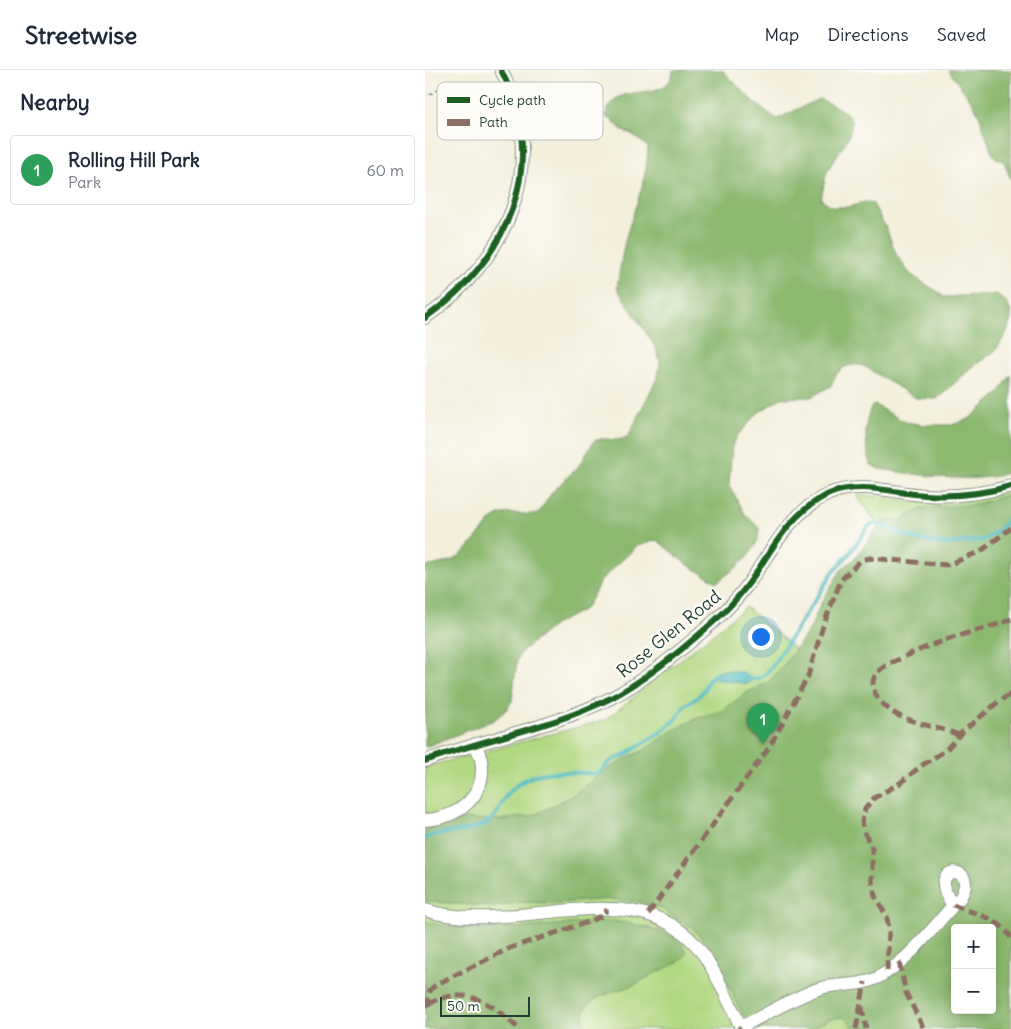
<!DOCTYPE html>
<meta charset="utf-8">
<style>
:root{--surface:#fff;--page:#f2f2f3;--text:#1f2937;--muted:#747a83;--line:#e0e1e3;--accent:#c8321e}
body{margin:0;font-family:Delius,sans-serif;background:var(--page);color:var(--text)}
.controls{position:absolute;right:15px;bottom:15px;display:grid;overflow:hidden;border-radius:5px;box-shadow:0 2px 12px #0003}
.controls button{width:45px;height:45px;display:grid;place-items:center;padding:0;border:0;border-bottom:1px solid var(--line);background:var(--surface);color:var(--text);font:25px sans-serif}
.scale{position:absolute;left:15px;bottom:12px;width:90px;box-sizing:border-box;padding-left:5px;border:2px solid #1f3d34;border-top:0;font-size:14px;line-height:18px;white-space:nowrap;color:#1f3d34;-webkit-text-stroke:4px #fdfcf7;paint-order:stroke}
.you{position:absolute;left:335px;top:566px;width:18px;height:18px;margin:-12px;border:4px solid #fff;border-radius:50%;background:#1a73e8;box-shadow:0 0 0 8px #1a73e833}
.badge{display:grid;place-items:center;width:32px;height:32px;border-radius:50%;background:var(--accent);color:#fff;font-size:16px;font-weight:700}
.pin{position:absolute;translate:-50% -41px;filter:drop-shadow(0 1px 2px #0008)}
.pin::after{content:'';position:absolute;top:26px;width:18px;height:15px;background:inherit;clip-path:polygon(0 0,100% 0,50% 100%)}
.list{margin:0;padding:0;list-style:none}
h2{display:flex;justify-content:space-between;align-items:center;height:65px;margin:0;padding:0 20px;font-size:21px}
h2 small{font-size:16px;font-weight:400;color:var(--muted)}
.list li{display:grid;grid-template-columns:32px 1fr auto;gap:15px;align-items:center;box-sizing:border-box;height:70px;margin:0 10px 10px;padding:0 10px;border:1px solid var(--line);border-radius:5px}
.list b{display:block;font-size:19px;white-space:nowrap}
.list p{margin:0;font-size:16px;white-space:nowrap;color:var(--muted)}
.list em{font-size:16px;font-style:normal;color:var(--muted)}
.map{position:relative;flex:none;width:586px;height:959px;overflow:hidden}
header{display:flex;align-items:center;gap:30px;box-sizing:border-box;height:70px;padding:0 25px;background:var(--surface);border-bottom:1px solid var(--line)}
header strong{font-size:24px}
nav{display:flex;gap:28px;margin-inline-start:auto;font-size:18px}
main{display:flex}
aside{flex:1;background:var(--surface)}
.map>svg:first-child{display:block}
</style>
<header>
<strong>Streetwise</strong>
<nav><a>Map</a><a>Directions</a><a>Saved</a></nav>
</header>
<main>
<aside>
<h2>Nearby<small></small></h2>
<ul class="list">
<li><span class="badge" style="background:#2e9e5b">1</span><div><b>Rolling Hill Park</b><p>Park</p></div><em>60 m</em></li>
</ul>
</aside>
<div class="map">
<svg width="586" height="959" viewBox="0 0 586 959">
<rect width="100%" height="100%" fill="#fdfcf7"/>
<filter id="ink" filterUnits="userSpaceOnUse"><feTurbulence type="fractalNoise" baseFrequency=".02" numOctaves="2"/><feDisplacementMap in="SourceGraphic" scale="10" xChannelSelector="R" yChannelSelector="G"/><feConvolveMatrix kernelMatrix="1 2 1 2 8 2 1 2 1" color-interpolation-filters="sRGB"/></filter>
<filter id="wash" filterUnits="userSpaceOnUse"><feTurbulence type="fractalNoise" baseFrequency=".0096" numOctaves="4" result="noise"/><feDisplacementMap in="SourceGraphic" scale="20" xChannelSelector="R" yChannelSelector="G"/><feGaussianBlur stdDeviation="1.12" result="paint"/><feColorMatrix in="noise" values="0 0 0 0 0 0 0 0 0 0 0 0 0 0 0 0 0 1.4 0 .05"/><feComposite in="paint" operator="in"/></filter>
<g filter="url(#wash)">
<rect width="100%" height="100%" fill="#f3efdb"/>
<path fill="#b1d781" stroke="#688a5a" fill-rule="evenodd" d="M 586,421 L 586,959 L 0,959 L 0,697 L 180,650 L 321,537 L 387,593 L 465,471 L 431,425 C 455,425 477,431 501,433 C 530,436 558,427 586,421 ZM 530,858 L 567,858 L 567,940 L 530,940 Z"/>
<path fill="#8cb86f" stroke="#567a52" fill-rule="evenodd" d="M 248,0 L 297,0 L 330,33 L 352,49 L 394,29 C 402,32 424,41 426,50 C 430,66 408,88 402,102 C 399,111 398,121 396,129 L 408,137 L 424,137 L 440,132 L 448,134 L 461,158 L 471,184 L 485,204 L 500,214 L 515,223 L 518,227 L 572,224 L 582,233 L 586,242 L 586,250 L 581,264 L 570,281 L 550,295 L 512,329 L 491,328 L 439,296 C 422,292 411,299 406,316 L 386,327 L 356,328 L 333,343 L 312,366 L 307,376 L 304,415 L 320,444 L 334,458 C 335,483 310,498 292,512 L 260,493 L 232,470 L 212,476 L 176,510 L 161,538 L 129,555 L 97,581 L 92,590 L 87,631 L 81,640 L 69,650 L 0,677 L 0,497 C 31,491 34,490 54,465 C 59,460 63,452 69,448 C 81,439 100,447 114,443 L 127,422 L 153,397 L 169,371 C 182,365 192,375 204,365 L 233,306 L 235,292 L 231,278 L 192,218 C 195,200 197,181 202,164 C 211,133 222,111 223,77 L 207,64 L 198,61 L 187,50 L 182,48 L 181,44 C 183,39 186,33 189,30 C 207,16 246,30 248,0 Z
M 523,0 L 586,0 L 586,110 L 579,92 L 570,87 L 566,81 L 555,47 L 548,33 Z
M 586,305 L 586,401 C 556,416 489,404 454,399 L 446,395 C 440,375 438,356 446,337 L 450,335 L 480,352 L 500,355 L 527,355 L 544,349 L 574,323 Z
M 586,424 L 586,959 L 430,959 L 423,950 L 418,947 L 404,949 L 386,959 L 327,959 L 312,934 L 296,899 L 278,870 L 268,858 L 235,838 L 216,832 L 183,829 L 129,833 L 95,832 L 68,837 L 0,831 L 0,759 L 41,749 L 72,750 L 107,746 L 145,727 L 167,710 L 201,688 L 218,681 L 245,662 L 272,648 L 286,645 L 299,640 L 321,623 L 344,612 L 360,594 L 385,559 L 396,533 L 416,500 L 429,489 L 457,452 L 460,450 L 475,450 L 498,438 L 549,435 ZM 530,858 L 567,858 L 567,940 L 530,940 Z
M 189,851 C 208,854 256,861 262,883 C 256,892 247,895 237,900 C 227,904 217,911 206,916 C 194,921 166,925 160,940 C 157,946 159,953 160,959 L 0,959 L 0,851 C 12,854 25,858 38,858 C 88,861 139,853 189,851 Z"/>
<path fill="#47b7bd" stroke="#337a78" d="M 300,600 L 317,602 L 327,609 L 323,614 L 291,609 L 287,606 L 288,603 Z"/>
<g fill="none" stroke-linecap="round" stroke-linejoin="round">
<path stroke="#47b7bd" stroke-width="4" d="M 322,608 C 336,611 340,605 348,595 L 408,502 L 424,484 L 444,456 L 449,454 L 461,456 L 489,469 L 519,474 L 558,470 L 570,463 L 581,452 L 586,444
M 0,768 C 20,759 44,765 63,752 C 73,746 76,733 83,724 C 108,694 141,703 173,704 L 186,691 L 198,686 L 236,662 L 251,649 L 259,636 L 272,628 L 279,620 L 284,609 L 291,604"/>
</g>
</g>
<g filter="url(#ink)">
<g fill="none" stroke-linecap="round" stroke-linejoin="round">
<defs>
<path id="minor" d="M 0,248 C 83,189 125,96 76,0
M 0,691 C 61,668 127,658 186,628 C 219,611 258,579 286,554 C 300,542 313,528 324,513 C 347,480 365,442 404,424 C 434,411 469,423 500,425 C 530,427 557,424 586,416
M 0,750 C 33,748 63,726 56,689 C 55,684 52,679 50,674
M 0,840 C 87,869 216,796 278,884 C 294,907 305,935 317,959
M 316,957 C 340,945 371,926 396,918 C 414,913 434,917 452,908 C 486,890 509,855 535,828 C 557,792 497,793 528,835"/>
</defs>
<use href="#minor" stroke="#899688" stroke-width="14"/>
<path stroke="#899688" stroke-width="2" stroke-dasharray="4 4" stroke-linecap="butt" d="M 4,24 L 11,22 L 14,18"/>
<use href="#minor" stroke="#fff" stroke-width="12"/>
<path stroke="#8d6e63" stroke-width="5" stroke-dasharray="10 5" stroke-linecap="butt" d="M 534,665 C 515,657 482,653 466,641 C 453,632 439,613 455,600 C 461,594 471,591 479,587 C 510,572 543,563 577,553 L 586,549
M 528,835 C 547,843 576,848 586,868
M 223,844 L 345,676 L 383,606 L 398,556 L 416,510 L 435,491 L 444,488 L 523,495 L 556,481 L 586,458
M 474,892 L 481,923 L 499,959
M 462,901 L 464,862 L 462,847 L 450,826 L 447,811 L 447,778 L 438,760 L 437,751 L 440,739 L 449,728 L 475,713 L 496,696 L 521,680 L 534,665 L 573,632 L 586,624
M 3,934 C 41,914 66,933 94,959
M 0,936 L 3,934 C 2,922 5,918 16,912 L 85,878 L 163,852 L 179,845 L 182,839
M 437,937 L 441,959
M 313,959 L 316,957
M 431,959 L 440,912"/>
<defs>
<path id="cycleway" d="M 0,248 C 83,189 125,96 76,0
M 0,691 C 61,668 127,658 186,628 C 219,611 258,579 286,554 C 300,542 313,528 324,513 C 347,480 365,442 404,424 C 434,411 469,423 500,425 C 530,427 557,424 586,416"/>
</defs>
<use href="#cycleway" stroke="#fdfcf7" stroke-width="9"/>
<use href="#cycleway" stroke="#1b5e20" stroke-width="6"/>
</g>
</g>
<g text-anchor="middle" stroke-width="4.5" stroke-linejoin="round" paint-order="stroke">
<g font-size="18" fill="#1f3d34" stroke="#fdfcf7">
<text transform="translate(244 564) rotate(-39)" y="6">Rose Glen Road</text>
</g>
</g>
<rect x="12" y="12" width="166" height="58" rx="8" fill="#fdfcf7" stroke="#bac3bc" stroke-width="1"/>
<rect x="22" y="27" width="23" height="6" fill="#1b5e20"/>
<rect x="22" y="49" width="23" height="7" fill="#8d6e63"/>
<g font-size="14" fill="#1f3d34">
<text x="54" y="35">Cycle path</text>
<text x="54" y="57">Path</text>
</g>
</svg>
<div class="controls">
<button>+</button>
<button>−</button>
</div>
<div class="scale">50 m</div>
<div class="you"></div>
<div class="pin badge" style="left:338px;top:674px;background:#2e9e5b">1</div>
</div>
</main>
